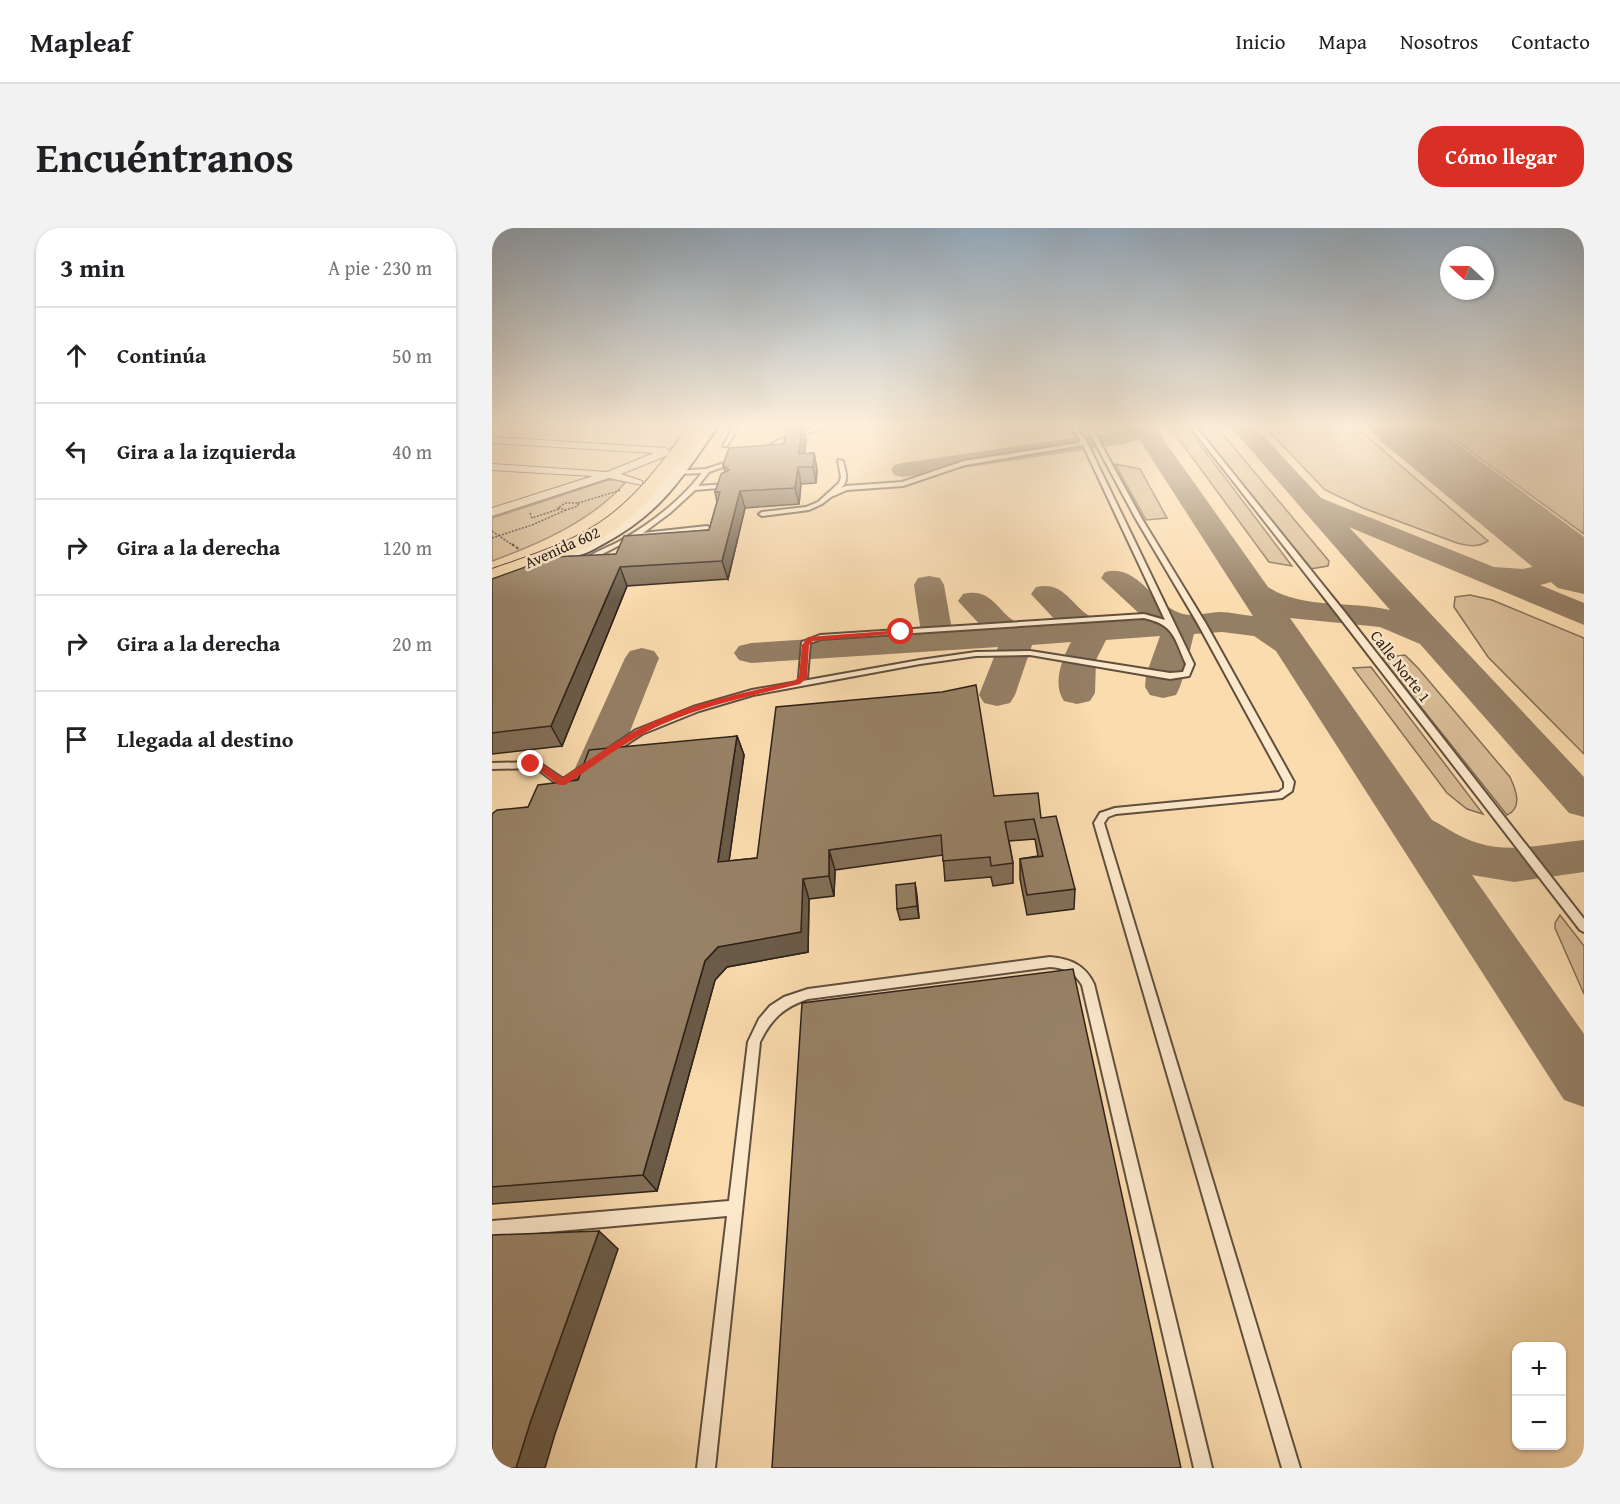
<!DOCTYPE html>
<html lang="es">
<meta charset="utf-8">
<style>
:root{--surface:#fff;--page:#f2f2f2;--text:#202124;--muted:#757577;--line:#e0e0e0;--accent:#d93025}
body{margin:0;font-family:"Gentium Book Plus",serif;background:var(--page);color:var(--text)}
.controls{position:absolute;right:18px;bottom:18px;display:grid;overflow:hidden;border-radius:12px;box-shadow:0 2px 4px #0004}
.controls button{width:54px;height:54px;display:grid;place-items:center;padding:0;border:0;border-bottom:2px solid var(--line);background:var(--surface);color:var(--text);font:30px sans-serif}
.compass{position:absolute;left:948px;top:18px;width:54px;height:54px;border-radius:50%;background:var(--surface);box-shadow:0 2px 4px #0004;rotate:292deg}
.stop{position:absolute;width:18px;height:18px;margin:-14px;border:4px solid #d93025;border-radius:50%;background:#fff}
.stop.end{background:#d93025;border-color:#fff;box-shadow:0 2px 6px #0008}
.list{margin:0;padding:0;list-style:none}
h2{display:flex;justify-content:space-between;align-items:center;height:78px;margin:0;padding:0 24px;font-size:26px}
h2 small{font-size:20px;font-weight:400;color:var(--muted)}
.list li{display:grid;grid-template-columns:39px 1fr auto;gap:18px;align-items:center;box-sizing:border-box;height:96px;padding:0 24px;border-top:2px solid var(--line)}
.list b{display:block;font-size:22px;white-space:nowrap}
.list em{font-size:20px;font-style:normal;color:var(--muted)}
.icon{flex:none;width:33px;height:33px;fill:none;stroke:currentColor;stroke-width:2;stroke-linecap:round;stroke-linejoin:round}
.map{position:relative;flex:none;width:1092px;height:1240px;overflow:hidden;border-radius:24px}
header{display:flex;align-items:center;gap:36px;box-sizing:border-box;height:84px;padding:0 30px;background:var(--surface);border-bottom:2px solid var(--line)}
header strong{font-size:28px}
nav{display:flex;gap:33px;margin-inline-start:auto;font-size:21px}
.intro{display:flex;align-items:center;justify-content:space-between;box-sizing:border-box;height:144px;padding:0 36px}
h1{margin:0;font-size:42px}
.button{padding:15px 27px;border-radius:24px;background:var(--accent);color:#fff;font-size:21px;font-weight:700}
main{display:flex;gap:36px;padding:0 36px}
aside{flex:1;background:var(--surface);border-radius:24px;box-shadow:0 2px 4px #0004}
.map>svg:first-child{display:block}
</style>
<header>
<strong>Mapleaf</strong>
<nav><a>Inicio</a><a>Mapa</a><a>Nosotros</a><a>Contacto</a></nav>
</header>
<div class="intro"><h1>Encuéntranos</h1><a class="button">Cómo llegar</a></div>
<main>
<aside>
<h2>3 min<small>A pie · 230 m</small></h2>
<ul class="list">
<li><svg class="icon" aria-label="ahead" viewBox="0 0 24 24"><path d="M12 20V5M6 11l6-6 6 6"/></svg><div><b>Continúa</b></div><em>50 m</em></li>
<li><svg class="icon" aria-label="left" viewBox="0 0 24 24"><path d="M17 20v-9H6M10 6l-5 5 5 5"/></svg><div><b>Gira a la izquierda</b></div><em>40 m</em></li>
<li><svg class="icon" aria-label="right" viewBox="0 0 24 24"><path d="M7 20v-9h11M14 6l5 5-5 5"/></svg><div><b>Gira a la derecha</b></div><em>120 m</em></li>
<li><svg class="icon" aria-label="right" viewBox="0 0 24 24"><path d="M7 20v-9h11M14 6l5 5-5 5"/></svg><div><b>Gira a la derecha</b></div><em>20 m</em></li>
<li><svg class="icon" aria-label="arrive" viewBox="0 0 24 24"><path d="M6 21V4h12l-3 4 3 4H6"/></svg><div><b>Llegada al destino</b></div></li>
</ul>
</aside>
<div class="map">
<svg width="1092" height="1240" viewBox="0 0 1092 1240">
<rect width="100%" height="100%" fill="#fbdcaf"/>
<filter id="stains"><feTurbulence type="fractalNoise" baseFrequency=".00333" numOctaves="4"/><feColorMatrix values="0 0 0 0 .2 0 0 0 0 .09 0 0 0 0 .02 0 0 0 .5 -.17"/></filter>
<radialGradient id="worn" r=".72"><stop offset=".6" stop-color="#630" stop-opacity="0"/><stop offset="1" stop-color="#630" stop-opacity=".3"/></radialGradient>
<path fill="#d8bc96" stroke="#826e58" stroke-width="1.5" d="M 677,198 L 694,198 L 800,338 L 777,334 Z
M 705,198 L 724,198 L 837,333 L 836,338 L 818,341 Z
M 772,198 L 863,198 L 996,313 C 985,320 977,318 965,315 L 871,280 L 833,262 Z
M 944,198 L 1048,198 L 1092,211 L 1092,306 Z
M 623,236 L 648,241 L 675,290 L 654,292 Z
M 116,252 L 127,252 L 133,255 C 99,293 47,316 0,333 L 0,290 Z
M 978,367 L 1000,372 L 1092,410 L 1092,526 L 996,429 L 962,379 L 963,369 Z
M 913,427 L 926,440 L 1018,549 C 1024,562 1031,580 1015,587 L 890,430 Z
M 879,439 L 991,586 L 975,581 L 955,565 L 861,440 Z
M 1068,687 L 1092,718 L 1092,766 L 1063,700 L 1063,695 Z"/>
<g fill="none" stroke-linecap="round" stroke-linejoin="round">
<path fill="#947e64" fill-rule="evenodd" d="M 636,198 L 662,198 L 776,359 C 812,382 857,372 898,382 L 738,198 L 762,198 L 829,270 L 1002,339 L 1031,341 L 1049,337 L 1052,330 L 1044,318 L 1048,312 C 1066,307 1072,315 1082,329 C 1078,348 1065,353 1048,357 L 1092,375 L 1092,397 L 857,299 L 1092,549 L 1092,589 L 1077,585 L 928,416 L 888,399 L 798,390 L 940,592 C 955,600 969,610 986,615 C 1020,626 1057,615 1092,612 L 1092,644 L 1022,654 L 980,647 L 1092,806 L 1092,879 L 1072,872 L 784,423 L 762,408 L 730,404 L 702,406 C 698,421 691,457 684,467 L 671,470 L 658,467 L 653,459 L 654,447 L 668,408 L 614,412 L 604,432 L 603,465 L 598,473 L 585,476 L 572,473 C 560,456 570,431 579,414 L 540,417 L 523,467 L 518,475 L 505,478 L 492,475 L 487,467 L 506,419 L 259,435 L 247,432 L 242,425 L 247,418 L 259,415 L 429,404 L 422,357 L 426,350 L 437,348 L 448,350 L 452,357 L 460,402 L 491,400 L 466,373 L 471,366 C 504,358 506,391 532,397 C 542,399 556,395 566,395 L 539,366 L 544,359 C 574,352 579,380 603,391 C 612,395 640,390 651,389 L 609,350 L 613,344 C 646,335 661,378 691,386 C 702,389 717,384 728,384 C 739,384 750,387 761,388 L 647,211 L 632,216 L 411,249 L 402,247 L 399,242 L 402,237 L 411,235 L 628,203 Z
M 1067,198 L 1092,198 L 1092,209 L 1070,203 Z
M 150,420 L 162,423 L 167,430 L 112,569 L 106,579 L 91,583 L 76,579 L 70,569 L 133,430 L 138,423 Z"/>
<path fill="#947e64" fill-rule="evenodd" d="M 878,198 L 941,198 L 1092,309 L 1092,366 L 1066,360 L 885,210 Z"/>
<defs>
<path id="service" d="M 242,198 L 247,198 L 235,218 L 231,218 Z
M 327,198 L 335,198 L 291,214 L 271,225 L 266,224 L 287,212 Z
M 578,198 L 583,198 L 594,212 L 702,436 L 697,448 L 678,451 L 538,427 L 484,428 L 428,436 L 261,467 L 207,483 L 150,506 L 62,564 L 57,561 L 64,555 L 44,540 L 0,541 L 0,535 L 46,534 L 71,551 L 144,502 L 201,479 L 260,462 L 428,432 L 484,424 L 538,423 L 678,445 L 691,444 L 694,436 C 682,410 683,397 652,390 L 329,411 L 318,415 L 315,450 L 311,453 L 307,450 L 310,414 L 328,407 L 652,386 L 673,392 L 591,217 L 473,237 L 411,258 L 355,262 L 339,269 L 330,276 L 317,282 L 270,288 L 267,286 L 270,284 L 314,279 L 326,274 L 347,255 L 349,249 L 346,232 L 351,233 C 353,243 358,252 349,260 L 354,258 L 410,254 L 472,233 L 587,215 L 588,212 Z
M 594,198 L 599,198 L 650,291 L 714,396 L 802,554 L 800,563 L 790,570 L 624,586 L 616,589 L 612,595 L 808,1240 L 790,1240 L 602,595 L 608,585 L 623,580 L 787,564 L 792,560 L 792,554 L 706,396 L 644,291 Z
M 698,198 L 703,198 L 851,382 L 1092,691 L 1092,704 L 1088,702 L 845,386 Z
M 242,232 L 247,233 L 217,244 L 206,258 L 236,256 L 238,257 L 238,259 L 203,262 L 178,285 L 151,305 L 215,298 L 218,300 L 217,301 L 145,308 L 97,333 L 92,332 C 102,324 117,319 128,313 C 160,295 188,273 210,245 L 185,246 L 183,245 L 183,243 L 214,241 Z
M 558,729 C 579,731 593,737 602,756 L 720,1240 L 702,1240 L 590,757 C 582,744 573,740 558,739 L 316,771 C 292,779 279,791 268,814 L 223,1240 L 205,1240 L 235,988 L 0,1009 L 0,993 L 237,973 L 256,814 L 267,791 L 278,778 L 292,769 L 316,761 Z"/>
<path id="minor" d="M 0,209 L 173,220 L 178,223 L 174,228 L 129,246 L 150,253 L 150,257 L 117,250 L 0,288 L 0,280 L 101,248 L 0,242 L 0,236 L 115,244 L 162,225 L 0,215 Z"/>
<path id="secondary" d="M 211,198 L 226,198 C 190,250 169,285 111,316 C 100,322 89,330 76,327 L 74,323 L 76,319 C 109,303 142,286 166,259 C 183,240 196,219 211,198 Z"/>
<path id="primary" d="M 196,198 L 212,198 C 190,230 169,263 140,288 C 103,321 48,342 0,354 L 0,341 C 40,327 83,314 117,288 C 149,264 173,231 196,198 Z"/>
</defs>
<use href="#service" stroke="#604f3e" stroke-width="4"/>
<use href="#minor" stroke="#604f3e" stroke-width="2"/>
<use href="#secondary" stroke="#2d2019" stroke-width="4"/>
<use href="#primary" stroke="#2d2019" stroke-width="2"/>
<path stroke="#2d2019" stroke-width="1.5" stroke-dasharray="2 1.5" stroke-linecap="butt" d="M 73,275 L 86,275 L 86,278 L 74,282 L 66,280 Z
M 86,275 L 129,262
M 38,285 L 40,290 L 67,281
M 0,303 L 22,318
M 0,310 L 40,297 L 74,282"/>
<path stroke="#2d2019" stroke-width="2" stroke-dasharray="3 2" stroke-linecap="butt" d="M 20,316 L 28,322"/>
<use href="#service" fill="#fce8cb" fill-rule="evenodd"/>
<use href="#minor" fill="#fce8cb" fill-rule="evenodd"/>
<use href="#secondary" fill="#fce8cb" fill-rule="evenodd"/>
<use href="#primary" fill="#fbdcaf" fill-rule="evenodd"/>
</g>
<path fill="#837059" stroke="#2d2019" stroke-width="1.5" d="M 295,198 L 311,198 L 314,211 L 312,226 L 322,225 L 325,242 L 324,255 L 309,256 L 307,276 L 253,280 L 236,351 L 135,358 L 70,518 L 0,526 L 0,351 L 124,326 L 217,302 L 225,274 L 223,264 L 233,244 L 231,237 L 292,216 Z
M 245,508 L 252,527 L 237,633 L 265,630 L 502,568 L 549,590 L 583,661 L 582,681 L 535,687 L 528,651 L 528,631 L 546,628 L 543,611 L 517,613 L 521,635 L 521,655 L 501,658 L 499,649 L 453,653 L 451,627 L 343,642 L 342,668 L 317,671 L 316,724 L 235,739 L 223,752 L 165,963 L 0,976 L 0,586 L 36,579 L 86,552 Z
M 423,655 L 427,690 L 408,692 L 405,681 Z"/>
<path fill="#6a5b48" stroke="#2d2019" stroke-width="1.5" d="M 310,198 L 311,198 L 314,211 L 311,239 L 307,226 Z
M 322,225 L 325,242 L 324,255 L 321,239 Z
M 306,239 L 309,256 L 307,276 L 303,260 Z
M 248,263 L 253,280 L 236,351 L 230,333 Z
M 128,339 L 135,358 L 70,518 L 59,498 Z
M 245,508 L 252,527 L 234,654 L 226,634 Z
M 337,622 L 343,642 L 342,668 L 337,648 Z
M 311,651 L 317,671 L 316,724 L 235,739 L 223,752 L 165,963 L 151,947 L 213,733 L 226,719 Z
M 423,655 L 425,667 L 427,690 L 425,678 Z
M 107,1003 L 126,1021 L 63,1206 L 53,1240 L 24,1240 L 38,1195 Z"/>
<path fill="#988267" stroke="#2d2019" stroke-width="1.5" d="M 295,198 L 310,198 L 307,226 L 322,225 L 321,239 L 306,239 L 303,260 L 248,263 L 230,333 L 128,339 L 59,498 L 0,505 L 0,351 L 61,329 L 124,326 L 132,308 L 217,302 L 228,264 L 223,264 L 229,246 L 237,242 L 231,237 L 237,220 L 292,216 Z
M 484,457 L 502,568 L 546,565 L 549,590 L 564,588 L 583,661 L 535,667 L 528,631 L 551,628 L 542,591 L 513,594 L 521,635 L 499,638 L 498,629 L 451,633 L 449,607 L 337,622 L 337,648 L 311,651 L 309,704 L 226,719 L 213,733 L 151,947 L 0,959 L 0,586 L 5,582 L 36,579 L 46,557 L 86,552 L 97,522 L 245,508 L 226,634 L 265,630 L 284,479 L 450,464 Z
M 423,655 L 425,678 L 405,681 L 404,657 Z
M 581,741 L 689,1240 L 280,1240 L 310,775 Z
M 107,1003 L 38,1195 L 24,1240 L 0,1240 L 0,1007 Z"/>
<linearGradient id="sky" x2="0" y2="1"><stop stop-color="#93aabd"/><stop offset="0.53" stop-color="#fdefdb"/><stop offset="1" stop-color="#fdefdb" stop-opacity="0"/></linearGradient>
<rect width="1092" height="372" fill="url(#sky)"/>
<path fill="#d93025" d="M 409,402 L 412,405 L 321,413 L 317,417 L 315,450 L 308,456 C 262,467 214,477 171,496 C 136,511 105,536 73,557 L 67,557 L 43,539 L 34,536 L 39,533 L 49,535 L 70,550 C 101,530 131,507 165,492 C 208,473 256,464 302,453 L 307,449 L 310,417 L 316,409 Z"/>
<g text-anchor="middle" stroke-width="5" stroke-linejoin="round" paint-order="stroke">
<g font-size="16" fill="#2d2019" stroke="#fce8cb">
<text transform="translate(70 319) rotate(-24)" y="6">Avenida 602</text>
<text transform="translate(909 438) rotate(52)" y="6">Calle Norte 1</text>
</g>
</g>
<rect width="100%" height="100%" filter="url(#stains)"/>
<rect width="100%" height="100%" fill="url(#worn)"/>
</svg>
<div class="controls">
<button>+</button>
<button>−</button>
</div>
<svg class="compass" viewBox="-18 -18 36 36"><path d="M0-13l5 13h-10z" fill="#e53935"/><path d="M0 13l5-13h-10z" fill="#757577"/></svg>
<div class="stop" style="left:409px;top:404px"></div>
<div class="stop end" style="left:39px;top:536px"></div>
</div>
</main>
